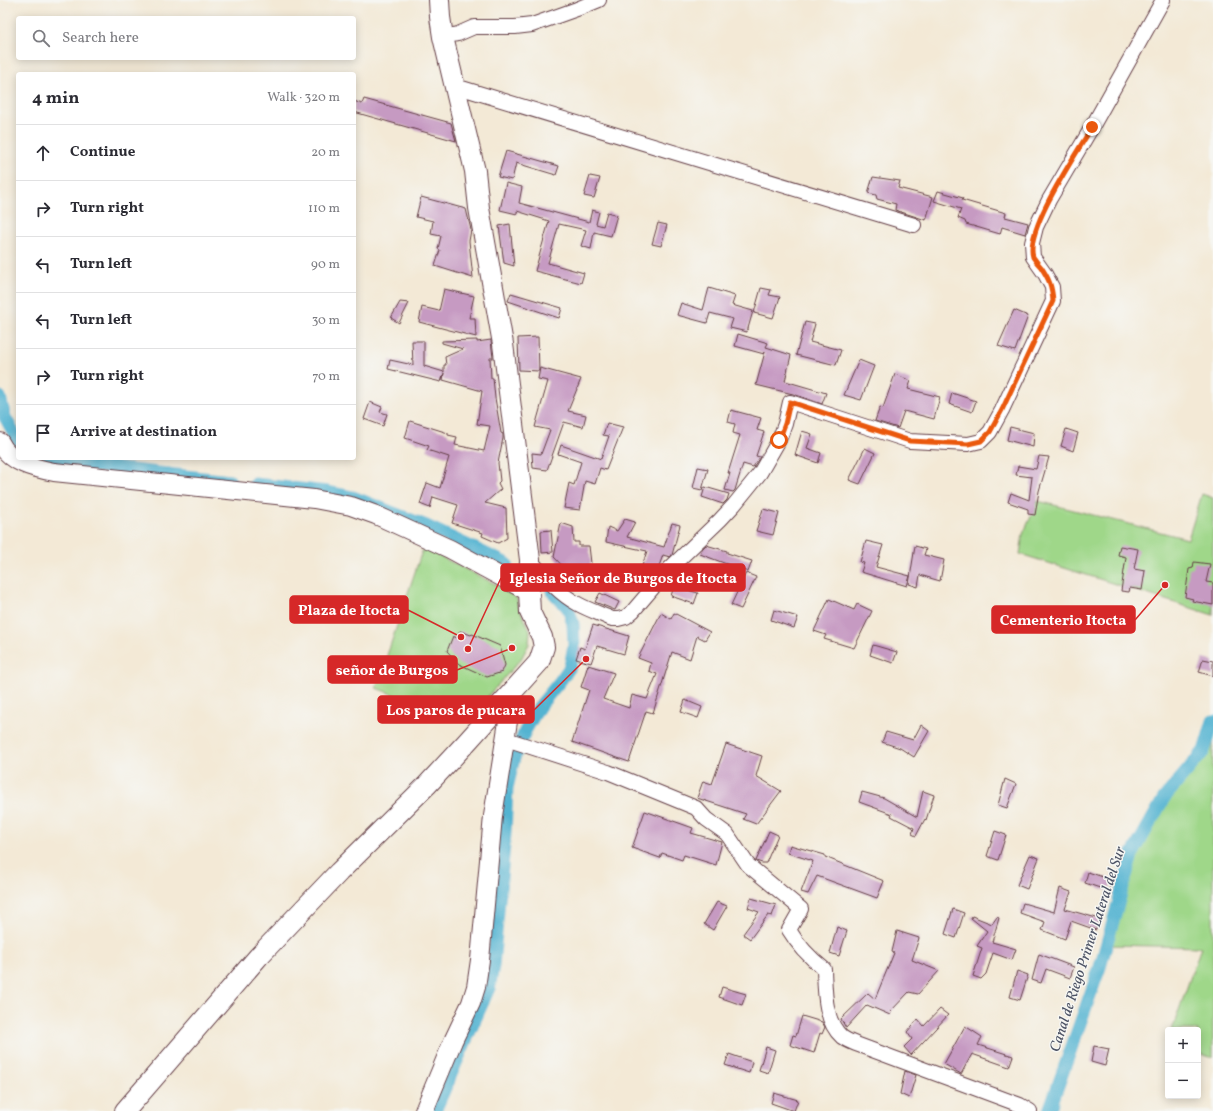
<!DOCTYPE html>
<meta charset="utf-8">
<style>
:root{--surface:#fff;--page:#f7f7f7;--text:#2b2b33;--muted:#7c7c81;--line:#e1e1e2}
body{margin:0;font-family:Vollkorn,serif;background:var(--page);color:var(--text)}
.controls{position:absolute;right:12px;bottom:12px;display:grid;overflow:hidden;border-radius:4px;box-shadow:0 2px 10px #0003}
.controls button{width:36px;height:36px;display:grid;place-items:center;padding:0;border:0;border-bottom:1px solid var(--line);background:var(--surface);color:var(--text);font:20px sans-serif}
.stop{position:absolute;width:12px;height:12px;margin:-9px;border:3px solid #ea580c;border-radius:50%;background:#fff}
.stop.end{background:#ea580c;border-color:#fff;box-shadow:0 1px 4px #0008}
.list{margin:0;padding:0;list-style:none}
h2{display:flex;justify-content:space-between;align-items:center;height:52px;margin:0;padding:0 16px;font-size:17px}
h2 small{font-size:13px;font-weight:400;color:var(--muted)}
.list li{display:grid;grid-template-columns:26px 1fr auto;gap:12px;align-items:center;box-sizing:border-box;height:56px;padding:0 16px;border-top:1px solid var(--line)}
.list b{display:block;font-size:15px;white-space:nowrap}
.list em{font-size:13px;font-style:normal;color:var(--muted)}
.icon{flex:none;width:22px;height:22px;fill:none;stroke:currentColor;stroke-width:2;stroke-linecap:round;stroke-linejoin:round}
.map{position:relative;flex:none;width:1213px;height:1111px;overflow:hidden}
.search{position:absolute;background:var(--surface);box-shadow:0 2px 10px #0003;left:16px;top:16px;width:340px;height:44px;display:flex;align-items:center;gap:10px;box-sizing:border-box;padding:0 14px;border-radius:4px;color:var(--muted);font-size:15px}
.panel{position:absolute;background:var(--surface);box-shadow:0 2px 10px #0003;left:16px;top:72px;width:340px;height:388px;border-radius:4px}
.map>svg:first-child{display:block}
</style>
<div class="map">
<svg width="1213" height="1111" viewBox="0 0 1213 1111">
<rect width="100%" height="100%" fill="#f6f6f2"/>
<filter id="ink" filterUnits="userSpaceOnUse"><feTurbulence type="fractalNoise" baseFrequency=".025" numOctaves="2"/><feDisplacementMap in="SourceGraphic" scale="8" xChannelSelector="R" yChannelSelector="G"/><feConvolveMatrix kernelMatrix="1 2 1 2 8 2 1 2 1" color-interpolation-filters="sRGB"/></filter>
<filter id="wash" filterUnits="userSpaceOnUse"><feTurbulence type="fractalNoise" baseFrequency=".012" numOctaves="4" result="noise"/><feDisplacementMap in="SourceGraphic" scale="16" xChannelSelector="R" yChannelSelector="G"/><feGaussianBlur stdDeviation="0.9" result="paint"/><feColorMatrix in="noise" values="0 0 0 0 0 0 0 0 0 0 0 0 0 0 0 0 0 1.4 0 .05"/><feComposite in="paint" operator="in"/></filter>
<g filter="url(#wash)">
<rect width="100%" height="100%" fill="#f3e9d6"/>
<path fill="#9fd789" stroke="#747b5a" d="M 1202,494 L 1213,498 L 1213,615 L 1020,554 L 1023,534 L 1038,501 L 1188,539 Z
M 423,548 L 497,585 L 516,597 L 520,610 L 530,630 L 529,644 L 521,659 L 465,722 L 376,688 Z
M 1213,721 L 1213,1058 L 1198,1053 L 1198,1030 L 1172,1030 L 1201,947 L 1106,945 L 1132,855 L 1164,798 L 1204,751 Z"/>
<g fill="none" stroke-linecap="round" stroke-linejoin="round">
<path stroke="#52b3d1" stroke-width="13" d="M 0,397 L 5,417 L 18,441
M 49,458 L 88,465 L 230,481
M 255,484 L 328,492 L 353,497 L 424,525 L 507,564
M 435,1111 L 489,988 L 493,966 L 505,834 L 507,788 L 514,758 L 525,731 L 539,707 L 560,681 L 570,667 L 574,645 L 573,624 L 568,608 L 552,591
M 1049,1111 L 1100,967 L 1132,855 L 1164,798 L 1204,751 L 1213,721"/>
</g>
<g id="blocks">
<path fill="#c69ac2" d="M 364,99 L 451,123 L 456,141 L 354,112 L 354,101 L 362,104 Z
M 506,151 L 559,166 L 556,175 L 516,163 L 512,180 L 498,177 Z
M 590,176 L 600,178 L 594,198 L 584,196 Z
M 873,177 L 900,181 L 898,188 L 933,197 L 926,220 L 895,210 L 896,204 L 877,199 L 876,195 L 868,193 Z
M 506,183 L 522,187 L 519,203 L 589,222 L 592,210 L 599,212 L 596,224 L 603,226 L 607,212 L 617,215 L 611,236 L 594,232 L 591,249 L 581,246 L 586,230 L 559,224 L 548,263 L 584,273 L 581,283 L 535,271 L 549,221 L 517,211 L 517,214 L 500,210 Z
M 938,191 L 963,198 L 962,200 L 1006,213 L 1005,217 L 1028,223 L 1025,234 L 1002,227 L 1000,234 L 966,224 L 965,221 L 958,218 L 961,209 L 934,201 Z
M 421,197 L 466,209 L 471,230 L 469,241 L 473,278 L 435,266 L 440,250 L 438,249 L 441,236 L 431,234 L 433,221 L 416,217 Z
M 658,223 L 667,225 L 661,246 L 652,244 Z
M 510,224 L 514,266 L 504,263 L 499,226 Z
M 709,288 L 735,296 L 732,305 L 753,311 L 747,332 L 730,328 L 733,319 L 710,313 L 707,323 L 677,315 L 681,303 L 703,310 Z
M 761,288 L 771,290 L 769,295 L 780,297 L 773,318 L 754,313 Z
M 444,289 L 474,296 L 469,318 L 475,318 L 476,337 L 419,322 L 422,307 L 439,311 Z
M 511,293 L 562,308 L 559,318 L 508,301 Z
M 400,302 L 409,303 L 399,323 L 391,318 Z
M 1014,310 L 1028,316 L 1015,351 L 998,346 Z
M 805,322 L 815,324 L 810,342 L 841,350 L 836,365 L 796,355 Z
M 738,334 L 768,343 L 766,347 L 791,355 L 785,381 L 826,393 L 822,404 L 793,394 L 756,385 L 765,352 L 764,354 L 735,346 Z
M 538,337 L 539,371 L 519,370 L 518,338 Z
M 477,340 L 477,342 L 491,340 L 493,358 L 490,358 L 491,378 L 493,378 L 495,398 L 501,433 L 503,434 L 503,438 L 498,463 L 500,481 L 498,483 L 501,489 L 485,503 L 506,508 L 507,538 L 498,543 L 482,536 L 483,533 L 452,523 L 458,505 L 433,497 L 430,508 L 420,504 L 427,483 L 440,488 L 449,457 L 427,450 L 429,446 L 405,438 L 410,421 L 448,433 L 448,435 L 457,437 L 455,445 L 484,451 L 490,426 L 477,424 L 482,391 L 443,380 L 444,373 L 441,382 L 388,369 L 390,360 L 413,365 L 412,341 L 424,341 L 424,366 L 444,372 L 444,365 L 446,365 L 445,357 L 463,349 L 442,343 L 442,341 Z
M 859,360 L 874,366 L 861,400 L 844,395 Z
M 540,368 L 581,379 L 568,411 L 586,415 L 583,427 L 564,422 L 547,470 L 533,468 L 532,453 L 541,454 L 550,430 L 535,427 L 548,381 L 538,379 Z
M 895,374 L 911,381 L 908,389 L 940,397 L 934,419 L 904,411 L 898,428 L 875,421 L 880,407 L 883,408 Z
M 952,393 L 976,401 L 972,412 L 949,404 Z
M 370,402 L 382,407 L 380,412 L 387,414 L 383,426 L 364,419 Z
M 731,410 L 761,418 L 757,430 L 764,432 L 756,456 L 760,457 L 753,467 L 743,464 L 735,490 L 733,492 L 725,490 L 730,473 L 728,473 L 740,435 L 733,433 L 735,424 L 728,422 Z
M 607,423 L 623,427 L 606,470 L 600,468 L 595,484 L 585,481 L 580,510 L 564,508 L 569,483 L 574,485 L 581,462 L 558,454 L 561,445 L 601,459 L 609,436 L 603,435 Z
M 1010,427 L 1034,433 L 1033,447 L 1007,440 Z
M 1066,429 L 1078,433 L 1073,451 L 1061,446 Z
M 802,431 L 812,434 L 807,448 L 821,453 L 818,463 L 795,455 Z
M 865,448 L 875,453 L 860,484 L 849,480 Z
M 1039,456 L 1049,457 L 1039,491 L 1035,515 L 1028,514 L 1028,509 L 1008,502 L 1011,493 L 1029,500 L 1032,477 L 1016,475 L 1018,466 L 1036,469 Z
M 698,467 L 708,469 L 702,490 L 693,488 Z
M 705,487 L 729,494 L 727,500 L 723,504 L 702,497 Z
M 763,509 L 779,513 L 773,535 L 756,531 Z
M 625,519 L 635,522 L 627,537 L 664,547 L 672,523 L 680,525 L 672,555 L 670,557 L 663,555 L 658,569 L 652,575 L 641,569 L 647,551 L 606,542 L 608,527 L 617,531 Z
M 561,523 L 573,527 L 574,542 L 579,542 L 579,546 L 589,546 L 591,563 L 585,575 L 569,573 L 554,557 Z
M 551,530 L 553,552 L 542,553 L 541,531 Z
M 866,541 L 883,545 L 876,567 L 910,576 L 907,586 L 861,572 L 864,563 L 860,562 Z
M 706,545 L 727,551 L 727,553 L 752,561 L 748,572 L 700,554 L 702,549 Z
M 915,546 L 926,549 L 924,555 L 944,560 L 940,581 L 920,575 L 918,587 L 909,584 Z
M 1120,546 L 1138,549 L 1134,569 L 1145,571 L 1142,590 L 1130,588 L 1129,592 L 1121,591 L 1126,557 L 1118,555 Z
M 1194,562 L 1210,564 L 1206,582 L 1213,583 L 1213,605 L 1192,601 L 1193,599 L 1185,597 L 1189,569 L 1193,568 Z
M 746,573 L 756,577 L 741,609 L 731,605 Z
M 674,586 L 698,593 L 694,604 L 671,596 Z
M 600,593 L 619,602 L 615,610 L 595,602 Z
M 829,599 L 854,610 L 857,604 L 872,611 L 854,648 L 824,639 L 826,635 L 814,631 Z
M 774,610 L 798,617 L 794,628 L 771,620 Z
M 661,613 L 671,619 L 674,613 L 710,632 L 705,640 L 697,636 L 690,659 L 672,652 L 653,713 L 646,711 L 629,762 L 572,742 L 589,690 L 581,687 L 588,665 L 614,673 L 603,699 L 629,708 L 632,695 L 647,699 L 657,674 L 649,671 L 651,663 L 638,658 Z
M 593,625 L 629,636 L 624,654 L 597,646 L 591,663 L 576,659 L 580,647 L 585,649 Z
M 460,631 L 471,635 L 472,634 L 500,646 L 505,665 L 502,672 L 487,677 L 459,664 L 447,651 L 453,636 L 457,638 Z
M 873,645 L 897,652 L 893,663 L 870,655 Z
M 1203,659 L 1213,661 L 1213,676 L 1199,672 Z
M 685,700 L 702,707 L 698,718 L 681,712 Z
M 921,725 L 929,731 L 914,757 L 900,748 L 882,742 L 886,732 L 913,740 Z
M 726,744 L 762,756 L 756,776 L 781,791 L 756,824 L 743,819 L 746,814 L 697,798 L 703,781 L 712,784 Z
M 1005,779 L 1016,784 L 1007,808 L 998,805 Z
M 923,791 L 934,795 L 926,820 L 925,819 L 916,836 L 912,834 L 914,828 L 891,816 L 892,814 L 859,802 L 862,792 L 884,798 L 917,817 Z
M 645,811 L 693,828 L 691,833 L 722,842 L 716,865 L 684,855 L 682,860 L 662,853 L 660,858 L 632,848 Z
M 769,831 L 778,835 L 766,863 L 762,863 L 756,861 Z
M 995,831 L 1006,835 L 998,860 L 987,856 Z
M 790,845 L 825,855 L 825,857 L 884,881 L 877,898 L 817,876 L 808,894 L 801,892 L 813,861 L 788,853 Z
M 1030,855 L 1039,858 L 1027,889 L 1017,885 Z
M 1088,872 L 1112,880 L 1109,891 L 1085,883 Z
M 1060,888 L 1071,892 L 1065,909 L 1100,919 L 1096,930 L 1071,921 L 1065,939 L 1042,930 L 1045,922 L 1020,913 L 1023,903 L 1054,912 Z
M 751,898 L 776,905 L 772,916 L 768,915 L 750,939 L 743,934 L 759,912 L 748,908 Z
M 717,902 L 727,906 L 713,930 L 704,924 Z
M 953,909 L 964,913 L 956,938 L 945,934 Z
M 972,916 L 992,924 L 997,917 L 999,918 L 992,942 L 1016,949 L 1012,960 L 993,953 L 986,974 L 981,979 L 973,976 L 982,948 L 977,946 L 987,931 L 971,918 Z
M 837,927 L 847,931 L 839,956 L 830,953 Z
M 897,931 L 919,938 L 912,960 L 939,971 L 918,994 L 909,992 L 890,1012 L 891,1013 L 890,1015 L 867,1005 L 846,1028 L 841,1019 L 868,993 L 875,999 L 894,953 L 892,952 Z
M 1039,954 L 1074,967 L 1070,978 L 1046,969 L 1041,983 L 1032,980 Z
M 1017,971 L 1028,975 L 1020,1000 L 1010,997 Z
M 722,987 L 746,994 L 742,1005 L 719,997 Z
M 940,1009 L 948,1015 L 911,1055 L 904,1047 L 912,1039 L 907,1032 L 918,1019 L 924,1026 Z
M 802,1016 L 822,1022 L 825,1027 L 822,1034 L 820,1033 L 814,1053 L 790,1045 L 793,1035 L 796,1036 Z
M 965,1026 L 982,1037 L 978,1045 L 1013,1056 L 1009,1067 L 972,1054 L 961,1074 L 944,1064 Z
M 1094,1046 L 1109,1049 L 1105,1066 L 1091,1062 Z
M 766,1047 L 775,1050 L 768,1073 L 759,1070 Z
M 729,1054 L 752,1062 L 749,1073 L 725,1065 Z
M 905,1071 L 916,1075 L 909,1098 L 900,1094 Z
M 774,1093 L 798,1100 L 794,1111 L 771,1103 Z"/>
</g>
</g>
<g filter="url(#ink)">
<use href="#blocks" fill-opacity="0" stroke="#633d45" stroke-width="1"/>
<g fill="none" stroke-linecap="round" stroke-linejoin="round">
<defs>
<path id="minor" d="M 443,37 L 458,34 L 474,27 L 515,27 L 532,25 L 577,9 L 599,0
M 455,86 L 914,225
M 530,560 C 544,576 559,594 578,604 C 589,610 601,614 612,619 L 618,619 L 626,617 L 633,611 L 669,569 L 720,520 L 734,505 L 760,473 L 779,440 L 785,424 L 790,402 L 910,441 L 968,444 L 981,441 L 990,432 L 1002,410 L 1053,301 L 1052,287 L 1045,274 L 1033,257 L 1032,243 L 1036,227 L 1049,200 L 1092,127 L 1163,0
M 506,739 L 608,772 L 696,808 L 706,819 L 727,834 L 748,865 L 801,909 L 789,930 C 798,945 809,957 824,969 C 825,991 824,1021 842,1037 C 846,1040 851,1042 856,1044 L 1020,1105 L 1030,1111"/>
<path id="tertiary" d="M 0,442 C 10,463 33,468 54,472 L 314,499 L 351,506 L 376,515 L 450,549 L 529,592
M 424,1111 L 453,1041 L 471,1003 L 476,987 L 480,960 L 493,816 L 513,690"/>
<path id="secondary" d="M 125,1111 L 259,956 L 339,872 L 427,785 L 466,743 L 539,662 L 544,647 L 542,637 L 530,612 L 529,592 L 530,560 L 503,344 L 479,208 L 475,171 L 443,37 L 440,17 L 439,0"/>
</defs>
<use href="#minor" stroke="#633d45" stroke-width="16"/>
<use href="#tertiary" stroke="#633d45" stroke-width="20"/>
<use href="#secondary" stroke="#633d45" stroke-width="22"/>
<use href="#minor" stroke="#fff" stroke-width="14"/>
<use href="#tertiary" stroke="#fff" stroke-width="18"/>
<use href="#secondary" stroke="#fff" stroke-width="20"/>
</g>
</g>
<g fill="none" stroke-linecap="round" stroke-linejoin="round" filter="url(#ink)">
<path stroke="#ea580c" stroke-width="5" d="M 779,440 L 785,424 L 790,402 L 910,441 L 968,444 L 981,441 L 990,432 L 1002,410 L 1053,301 C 1052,286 1049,279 1041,267 C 1038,264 1035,260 1033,257 C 1024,230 1077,153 1092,127"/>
</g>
<g text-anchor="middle" stroke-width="3" stroke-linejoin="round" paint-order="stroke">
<g font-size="15" font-style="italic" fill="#4d5365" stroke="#f6f6f2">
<text transform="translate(1087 949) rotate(-72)" y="5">Canal de Riego Primer Lateral del Sur</text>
</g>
</g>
<path fill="none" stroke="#d62828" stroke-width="1.5" d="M468 649L501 578M461 637L408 610M1165 585L1135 620M512 648L457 670M586 659L534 710"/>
<g fill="#d62828" stroke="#f6f6f2" stroke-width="1.5">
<circle cx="468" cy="649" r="4"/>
<circle cx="461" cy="637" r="4"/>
<circle cx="1165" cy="585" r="4"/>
<circle cx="512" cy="648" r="4"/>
<circle cx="586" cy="659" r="4"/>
</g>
<g fill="#d62828" stroke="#d62828" stroke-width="1.5">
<rect x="501" y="564" width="244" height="27" rx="4"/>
<rect x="290" y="596" width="118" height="27" rx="4"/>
<rect x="992" y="606" width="143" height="27" rx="4"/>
<rect x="328" y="656" width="129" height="27" rx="4"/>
<rect x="378" y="696" width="156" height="27" rx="4"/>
</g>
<g font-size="15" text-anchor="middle" font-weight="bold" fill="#fff">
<text x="623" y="583">Iglesia Señor de Burgos de Itocta</text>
<text x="349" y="615">Plaza de Itocta</text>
<text x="1063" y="625">Cementerio Itocta</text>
<text x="392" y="675">señor de Burgos</text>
<text x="456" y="715">Los paros de pucara</text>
</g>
</svg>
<div class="controls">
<button>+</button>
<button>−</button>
</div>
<div class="stop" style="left:779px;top:440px"></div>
<div class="stop end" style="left:1092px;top:127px"></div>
<div class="search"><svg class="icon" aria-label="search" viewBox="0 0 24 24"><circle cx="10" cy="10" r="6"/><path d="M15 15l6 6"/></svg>Search here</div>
<section class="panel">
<h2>4 min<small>Walk · 320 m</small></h2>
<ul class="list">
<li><svg class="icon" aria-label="ahead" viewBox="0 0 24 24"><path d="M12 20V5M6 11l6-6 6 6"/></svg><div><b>Continue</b></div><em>20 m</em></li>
<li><svg class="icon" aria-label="right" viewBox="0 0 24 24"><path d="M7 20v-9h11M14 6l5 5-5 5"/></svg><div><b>Turn right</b></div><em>110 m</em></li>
<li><svg class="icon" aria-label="left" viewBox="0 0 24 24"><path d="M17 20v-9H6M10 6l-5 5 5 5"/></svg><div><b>Turn left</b></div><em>90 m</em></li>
<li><svg class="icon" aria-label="left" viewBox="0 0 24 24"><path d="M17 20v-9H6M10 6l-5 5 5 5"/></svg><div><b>Turn left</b></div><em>30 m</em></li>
<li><svg class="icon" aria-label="right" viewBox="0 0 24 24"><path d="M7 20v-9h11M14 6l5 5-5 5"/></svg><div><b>Turn right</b></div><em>70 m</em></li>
<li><svg class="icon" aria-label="arrive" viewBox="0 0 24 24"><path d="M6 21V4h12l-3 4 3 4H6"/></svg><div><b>Arrive at destination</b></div></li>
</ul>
</section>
</div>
